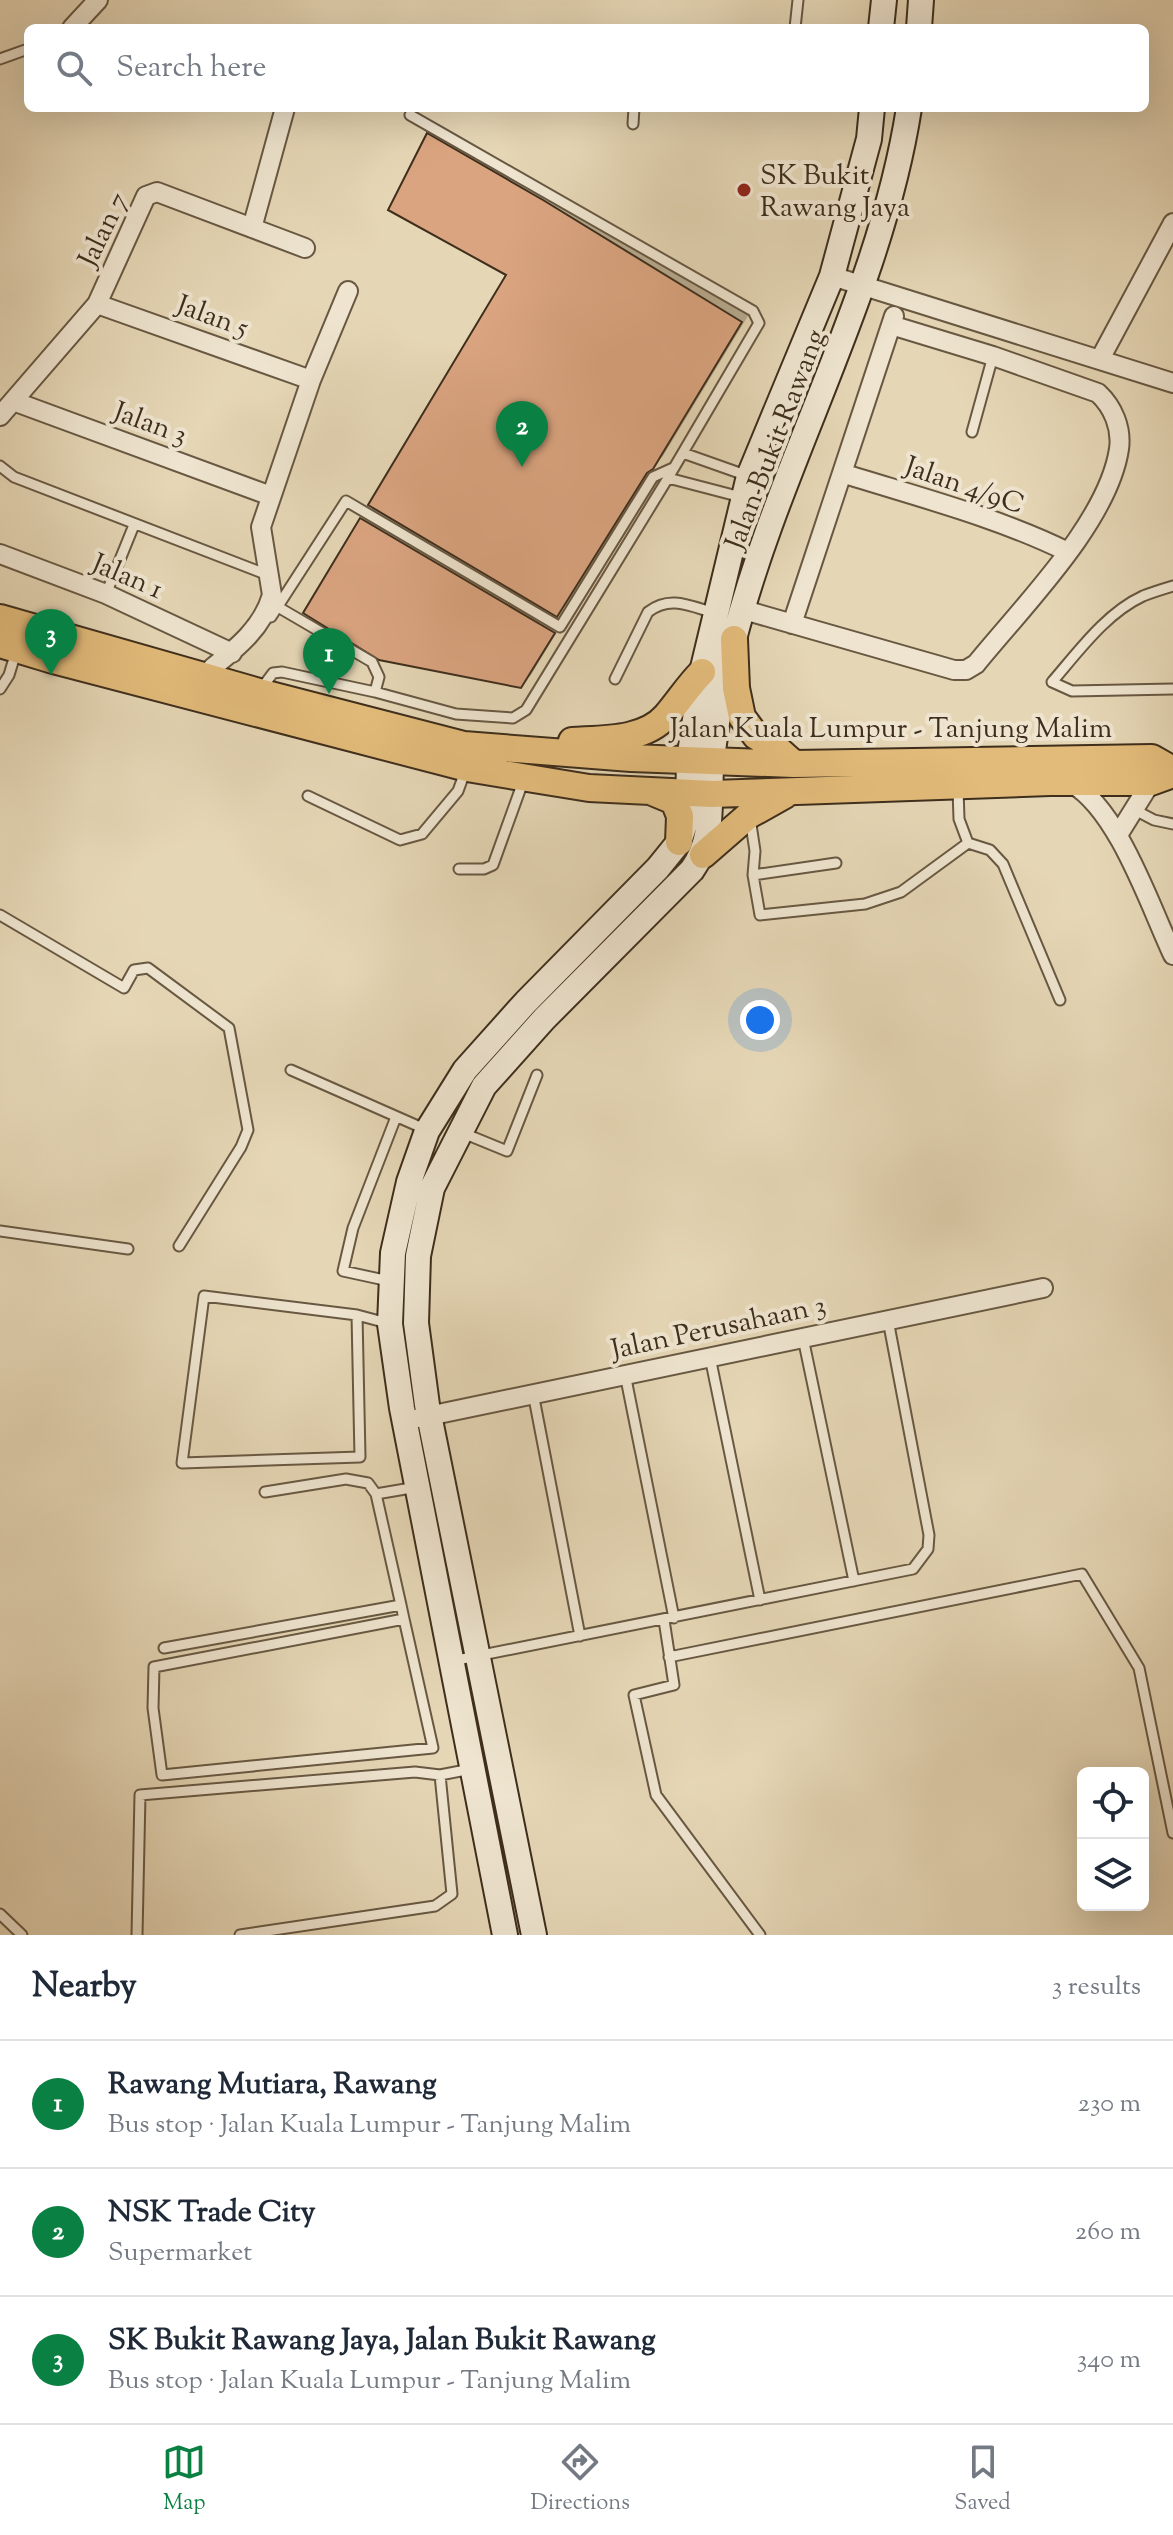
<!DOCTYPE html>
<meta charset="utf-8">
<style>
:root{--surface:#fff;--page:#f2f2f3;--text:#1f2937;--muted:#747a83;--line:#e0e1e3;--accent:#0b8043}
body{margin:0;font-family:"Sorts Mill Goudy",serif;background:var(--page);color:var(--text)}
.controls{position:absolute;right:24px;bottom:24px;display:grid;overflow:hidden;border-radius:12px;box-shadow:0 8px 32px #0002}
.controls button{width:72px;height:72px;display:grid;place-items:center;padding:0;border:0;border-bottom:2px solid var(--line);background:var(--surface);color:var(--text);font:40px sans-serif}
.you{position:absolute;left:760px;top:1020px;width:28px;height:28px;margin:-20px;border:6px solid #fff;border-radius:50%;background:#1a73e8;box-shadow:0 0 0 12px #1a73e833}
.badge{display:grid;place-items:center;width:52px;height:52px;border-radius:50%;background:var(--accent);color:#fff;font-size:26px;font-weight:700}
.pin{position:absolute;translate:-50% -66px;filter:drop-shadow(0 2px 4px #0008)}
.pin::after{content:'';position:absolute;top:42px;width:28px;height:24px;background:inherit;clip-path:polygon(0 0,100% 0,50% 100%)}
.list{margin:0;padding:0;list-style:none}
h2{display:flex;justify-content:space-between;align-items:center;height:104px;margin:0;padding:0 32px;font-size:34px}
h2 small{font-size:26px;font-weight:400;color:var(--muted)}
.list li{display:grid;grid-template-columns:52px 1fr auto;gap:24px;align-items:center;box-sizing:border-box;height:128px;padding:0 32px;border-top:2px solid var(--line)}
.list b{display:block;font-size:30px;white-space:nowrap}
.list p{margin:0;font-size:26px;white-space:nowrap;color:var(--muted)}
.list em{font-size:26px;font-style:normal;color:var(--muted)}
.icon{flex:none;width:44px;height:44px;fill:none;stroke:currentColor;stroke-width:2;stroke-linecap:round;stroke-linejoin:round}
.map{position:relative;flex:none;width:1173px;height:1935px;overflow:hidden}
.search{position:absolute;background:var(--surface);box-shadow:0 8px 32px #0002;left:24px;right:24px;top:24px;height:88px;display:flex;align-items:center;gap:20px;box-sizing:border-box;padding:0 28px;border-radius:12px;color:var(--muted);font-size:30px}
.sheet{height:488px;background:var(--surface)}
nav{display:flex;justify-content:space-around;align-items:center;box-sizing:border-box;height:112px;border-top:2px solid var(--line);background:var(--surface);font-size:22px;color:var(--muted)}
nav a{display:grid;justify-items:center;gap:4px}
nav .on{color:var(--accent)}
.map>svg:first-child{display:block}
</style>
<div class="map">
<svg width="1173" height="1935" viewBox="0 0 1173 1935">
<rect width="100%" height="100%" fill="#e5d6b5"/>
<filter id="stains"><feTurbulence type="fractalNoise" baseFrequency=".0025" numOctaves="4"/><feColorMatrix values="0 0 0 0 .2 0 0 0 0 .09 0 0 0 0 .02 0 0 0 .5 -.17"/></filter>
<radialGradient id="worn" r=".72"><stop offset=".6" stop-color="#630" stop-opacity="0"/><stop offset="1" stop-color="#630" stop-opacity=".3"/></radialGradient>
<path fill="#0003" d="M 439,124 L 553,190 L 751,311 L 663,456 L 653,466 L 567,604 L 555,617 L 563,622 L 531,675 L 521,686 L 362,519 L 374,507 L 509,274 L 428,134 Z"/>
<path fill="#daa480" stroke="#3e2e1c" stroke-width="2" d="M 427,133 L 543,200 L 742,322 L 653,469 L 647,473 L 557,617 L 368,505 L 506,275 L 388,210 Z
M 360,518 L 555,633 L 521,688 L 379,660 L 303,613 Z"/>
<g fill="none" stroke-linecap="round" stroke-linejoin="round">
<defs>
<path id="lane" d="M 795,28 L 798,0
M 0,59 L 28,49
M 633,124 L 634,108
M 972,432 L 993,356
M 683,453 L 748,476
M 0,466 L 14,477 L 268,575
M 668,478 L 741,497
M 1173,586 C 1163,589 1153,592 1143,596 C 1106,613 1078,652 1052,682 L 1072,691 L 1173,689
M 106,594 L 134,525
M 278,607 L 372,662 L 379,677 L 375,692
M 271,617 L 346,501 L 560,627 L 653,477 L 673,468
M 615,679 L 648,612 C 670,595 690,606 714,613
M 0,689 L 9,675 L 16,652
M 261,689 L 273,673 L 282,672 L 375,692 L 456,714 L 513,718 L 526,710 L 668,478 L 759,323 L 753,311 L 410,115
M 958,789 L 959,819 L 968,843 L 990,850 L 1003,864 L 1060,1000
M 308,796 L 400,840 L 422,834 L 458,791 L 466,769
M 1133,809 L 1154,820 L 1173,824
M 750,818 L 755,851 L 753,875 L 760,915 L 865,904 L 901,892 L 968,843
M 459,869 L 484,869 L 493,865 L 524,779
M 753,875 L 836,863
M 0,915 L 124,988 L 134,970 L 148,968 L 229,1028 L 248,1130 L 241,1147 L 179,1246
M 291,1070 L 427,1130
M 463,1133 L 507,1151 L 537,1075
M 0,1231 L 128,1249
M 389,1281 L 343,1271 L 353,1228 L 396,1117
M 357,1315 L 360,1457 L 182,1463 L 204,1296 L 357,1315 L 387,1323
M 803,1338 L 854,1581
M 710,1357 L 760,1600
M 625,1374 L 674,1618
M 533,1393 L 580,1636
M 265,1492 L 346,1479 L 368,1483 L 376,1494
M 401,1605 L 404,1619 L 154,1667 L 153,1708 L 162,1775 L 433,1748 L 404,1619
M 664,1620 L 674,1685 L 634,1695 L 656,1795 L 760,1935
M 164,1648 L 401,1605 L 376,1494 L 417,1487
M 669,1657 L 1082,1574 L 1139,1668 L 1173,1833
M 452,1661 L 913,1569 L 928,1549 L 929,1535 L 888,1320
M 0,1914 L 22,1935
M 137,1935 L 140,1795 L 415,1772 L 440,1775 L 471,1769
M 240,1935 L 435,1906 L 452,1894 L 440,1775"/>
<path id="street" d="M 72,28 L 98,0
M 252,228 L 285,108
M 832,276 L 1173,383
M 97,304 L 311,380
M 1100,359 L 1173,223
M 13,401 L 271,496
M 0,416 L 97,304 L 146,196 L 157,192 L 305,248
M 842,473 C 918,497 997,517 1068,552
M 0,554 L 106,594 L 232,653
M 744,610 L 954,670 L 966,670 L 976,664 C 1022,607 1108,522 1119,449 C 1122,428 1113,407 1098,393 L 993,356 L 891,325
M 792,624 L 894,316
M 212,668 C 237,648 263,627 272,595 L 261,527 L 311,380 L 348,291
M 1071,783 C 1118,809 1150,906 1173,955
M 1118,835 L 1151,782
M 419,1418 L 1043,1288"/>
<path id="secondary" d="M 881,28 L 884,0
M 919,28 L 921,0
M 505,1935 L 402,1408 L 390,1324 L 393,1253 L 409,1182 L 427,1131 L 465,1070 L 526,1002 L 658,868 L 679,842 L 688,815 L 689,760 L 702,672 L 749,476 L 832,276 L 869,139 L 872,108
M 534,1935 L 427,1405 L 416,1323 L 418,1256 L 432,1188 L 484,1086 L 544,1019 L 692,870 C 717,835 707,798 712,759 C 717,719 724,677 734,639 C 781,458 880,294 909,108"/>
<path id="primary" d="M 0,618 L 259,692 L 464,745 L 631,758 L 794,764 L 1152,758 L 1173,770
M 734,639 L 736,688 L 742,717 L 756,736 L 775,747 L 794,764
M 0,644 L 53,660 L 467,768 L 589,788 L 712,794 L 1050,782 L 1151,782 L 1173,774
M 572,741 C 603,739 644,741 666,716 C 679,701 688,686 702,672
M 650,791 L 674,801 L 680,816 L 679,842
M 703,855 L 749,815 L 785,795"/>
</defs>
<use href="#lane" stroke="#685842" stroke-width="13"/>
<use href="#street" stroke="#685842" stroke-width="22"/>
<use href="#secondary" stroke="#3e2e1c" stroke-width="28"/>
<use href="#primary" stroke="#3e2e1c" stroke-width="30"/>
<use href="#lane" stroke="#eee4cf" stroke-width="9"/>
<use href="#street" stroke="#eee4cf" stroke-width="18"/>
<use href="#secondary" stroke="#eee4cf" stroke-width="24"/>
<use href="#primary" stroke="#e2bb7a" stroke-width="26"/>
</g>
<circle fill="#8f2418" stroke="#eee4cf" stroke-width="3" cx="744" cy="190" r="8"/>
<g text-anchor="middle" stroke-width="8" stroke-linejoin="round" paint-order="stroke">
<g font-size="28" fill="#3e2e1c" stroke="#eee4cf" text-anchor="start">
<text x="760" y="184">SK Bukit<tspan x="760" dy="32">Rawang Jaya</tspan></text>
</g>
<g font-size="28" fill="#3e2e1c" stroke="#eee4cf">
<text transform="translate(102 229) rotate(-64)" y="10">Jalan 7</text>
<text transform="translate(213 315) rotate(20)" y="10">Jalan 5</text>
<text transform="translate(151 422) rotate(20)" y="10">Jalan 3</text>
<text transform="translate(774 439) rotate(-69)" y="10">Jalan Bukit Rawang</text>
<text transform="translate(965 484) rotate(19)" y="10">Jalan 4/9C</text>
<text transform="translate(128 575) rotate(23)" y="10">Jalan 1</text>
<text x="891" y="737">Jalan Kuala Lumpur - Tanjung Malim</text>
<text transform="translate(718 1326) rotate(-12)" y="10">Jalan Perusahaan 3</text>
</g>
</g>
<rect width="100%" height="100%" filter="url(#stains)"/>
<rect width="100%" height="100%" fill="url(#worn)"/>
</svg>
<div class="controls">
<button><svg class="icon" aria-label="locate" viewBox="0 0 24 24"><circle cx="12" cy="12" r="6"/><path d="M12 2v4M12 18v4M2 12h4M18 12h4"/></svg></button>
<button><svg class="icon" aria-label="layers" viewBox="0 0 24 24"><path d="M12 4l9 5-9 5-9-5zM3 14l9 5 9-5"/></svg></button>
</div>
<div class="you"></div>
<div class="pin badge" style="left:329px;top:694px">1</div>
<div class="pin badge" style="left:522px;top:467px">2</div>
<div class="pin badge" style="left:51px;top:675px">3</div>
<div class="search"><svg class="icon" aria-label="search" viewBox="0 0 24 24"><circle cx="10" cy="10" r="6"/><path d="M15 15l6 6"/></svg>Search here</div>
</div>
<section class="sheet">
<h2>Nearby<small>3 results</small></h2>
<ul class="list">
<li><span class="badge">1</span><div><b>Rawang Mutiara, Rawang</b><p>Bus stop · Jalan Kuala Lumpur - Tanjung Malim</p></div><em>230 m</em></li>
<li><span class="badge">2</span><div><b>NSK Trade City</b><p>Supermarket</p></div><em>260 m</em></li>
<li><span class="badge">3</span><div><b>SK Bukit Rawang Jaya, Jalan Bukit Rawang</b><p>Bus stop · Jalan Kuala Lumpur - Tanjung Malim</p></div><em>340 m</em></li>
</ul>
</section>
<nav>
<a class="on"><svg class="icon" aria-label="map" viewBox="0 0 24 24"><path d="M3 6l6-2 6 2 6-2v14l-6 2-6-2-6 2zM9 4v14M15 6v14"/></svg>Map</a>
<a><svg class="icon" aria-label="directions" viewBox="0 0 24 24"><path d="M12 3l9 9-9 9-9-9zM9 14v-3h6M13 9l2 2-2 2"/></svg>Directions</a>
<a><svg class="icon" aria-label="saved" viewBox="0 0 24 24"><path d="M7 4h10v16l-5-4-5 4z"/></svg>Saved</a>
</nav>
